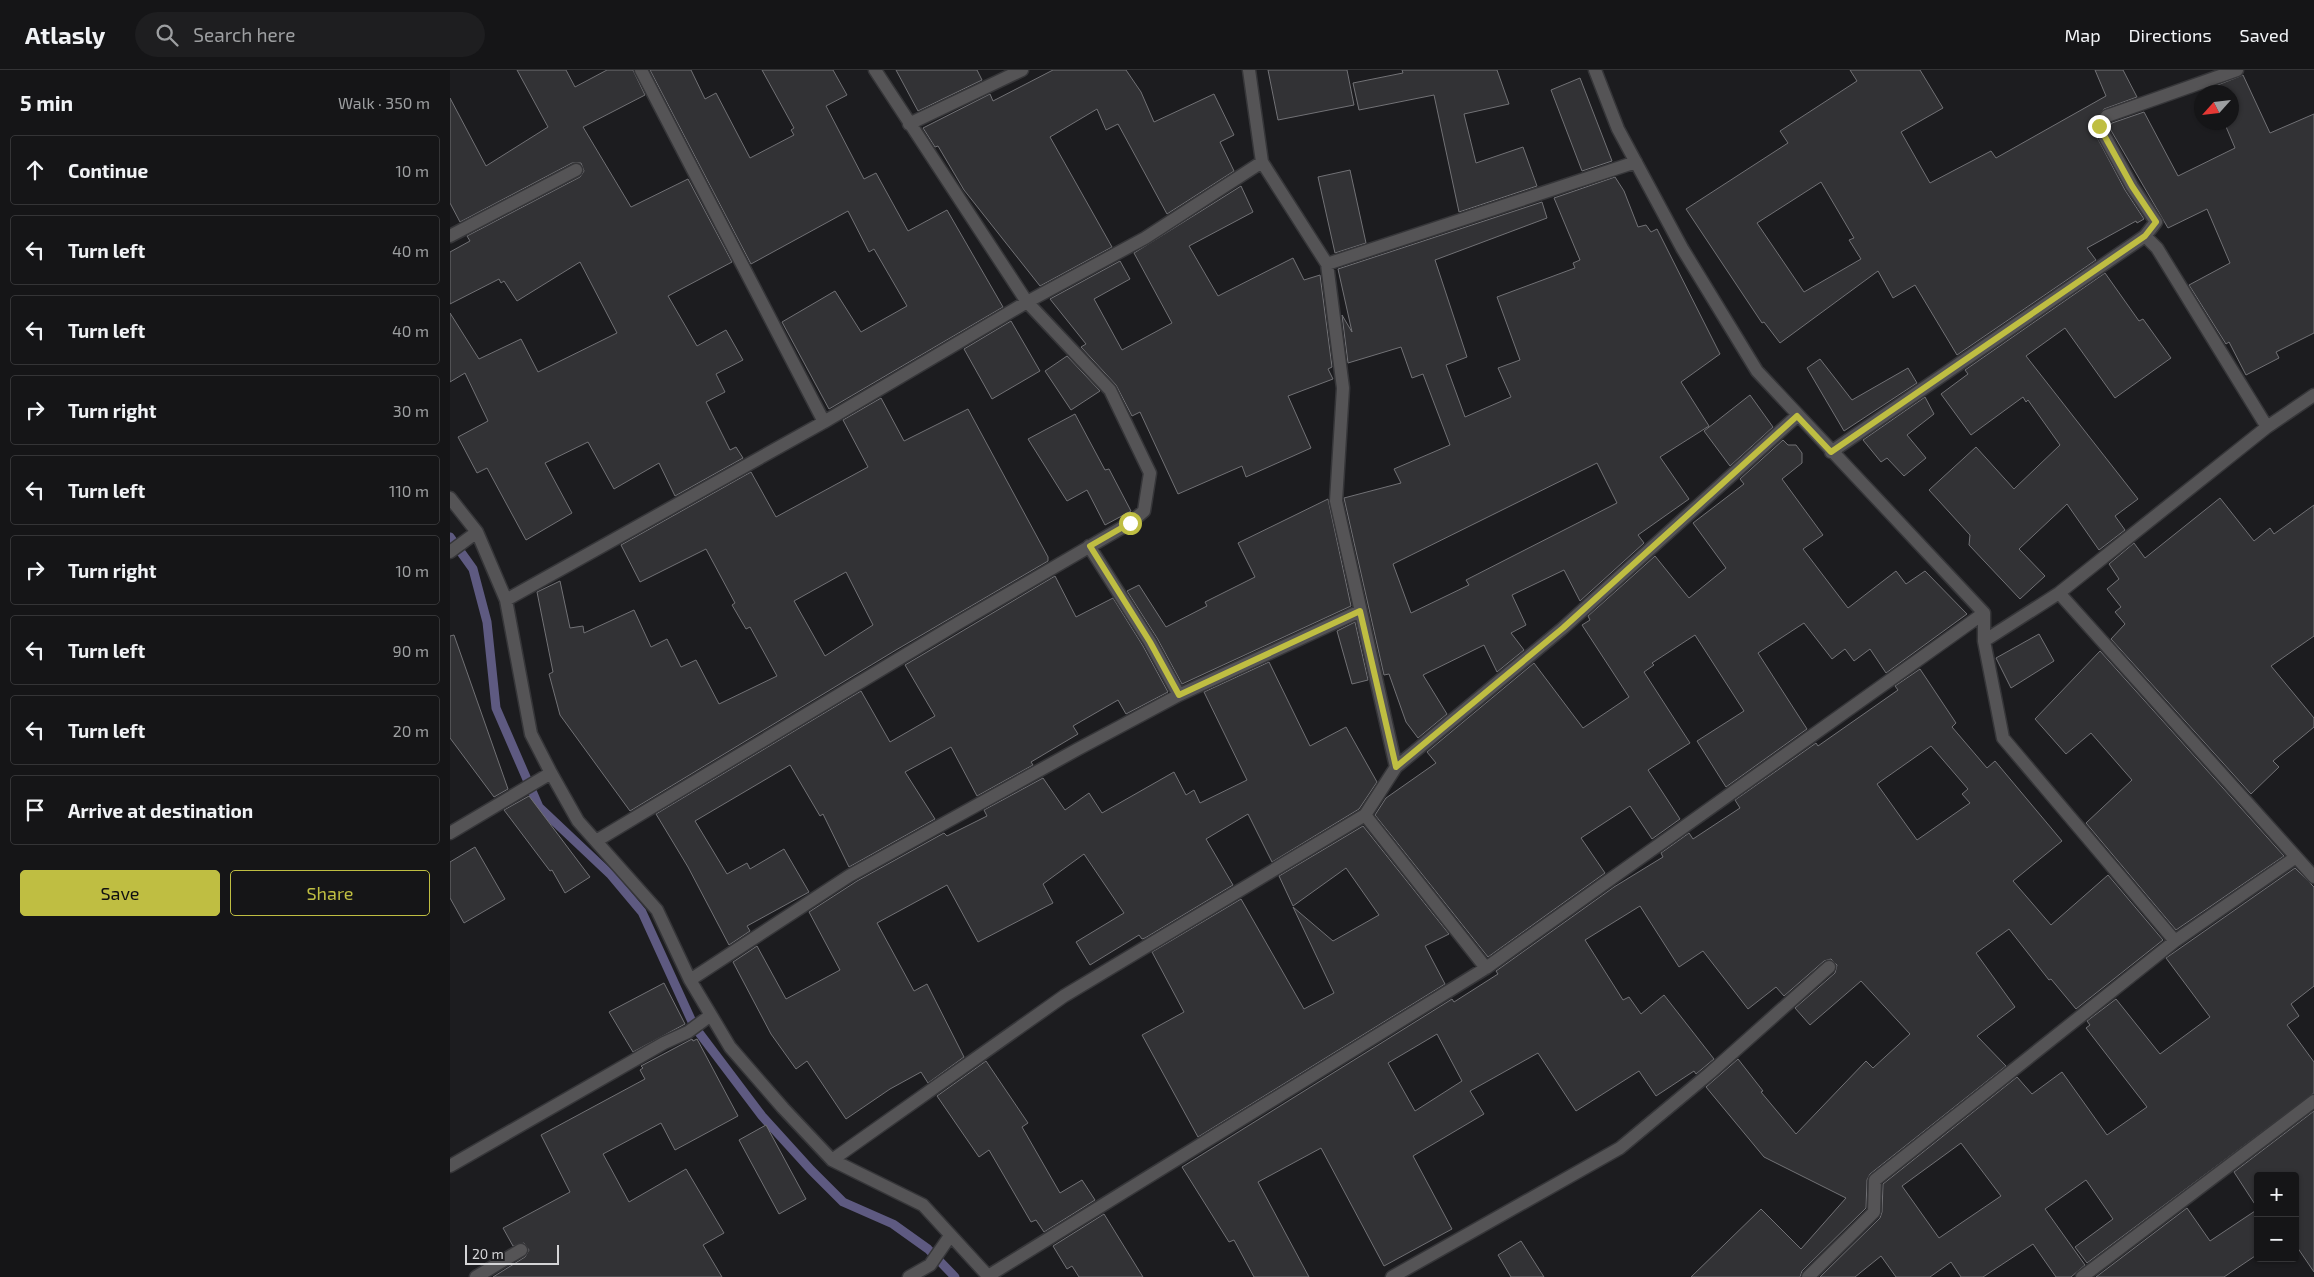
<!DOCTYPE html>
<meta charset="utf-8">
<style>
:root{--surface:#151517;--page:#1e1e20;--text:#f1f3f6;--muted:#9d9fa1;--line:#343436;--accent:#bfbe42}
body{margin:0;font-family:"Exo 2",sans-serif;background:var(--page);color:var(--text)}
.controls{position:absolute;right:15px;bottom:15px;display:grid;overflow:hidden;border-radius:5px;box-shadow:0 1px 4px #0004}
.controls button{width:45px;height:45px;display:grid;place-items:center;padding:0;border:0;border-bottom:1px solid var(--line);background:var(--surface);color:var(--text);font:25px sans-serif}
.compass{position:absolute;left:1744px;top:15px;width:45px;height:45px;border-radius:50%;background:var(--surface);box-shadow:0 1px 4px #0004;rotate:243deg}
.scale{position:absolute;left:15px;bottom:12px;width:94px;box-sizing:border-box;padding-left:5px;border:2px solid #d5d5d7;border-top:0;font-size:14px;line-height:18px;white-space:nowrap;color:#d5d5d7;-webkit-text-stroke:4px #1c1c1f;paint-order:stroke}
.stop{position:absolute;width:15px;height:15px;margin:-11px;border:4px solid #bfbe42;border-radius:50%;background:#fff}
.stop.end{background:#bfbe42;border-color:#fff;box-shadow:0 1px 5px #0008}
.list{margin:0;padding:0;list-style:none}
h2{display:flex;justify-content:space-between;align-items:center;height:65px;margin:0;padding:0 20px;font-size:21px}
h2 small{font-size:16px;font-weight:400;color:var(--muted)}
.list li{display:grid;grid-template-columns:32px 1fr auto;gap:15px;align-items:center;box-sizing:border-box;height:70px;margin:0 10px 10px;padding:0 10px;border:1px solid var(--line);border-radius:5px}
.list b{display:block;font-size:19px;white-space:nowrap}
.list em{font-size:16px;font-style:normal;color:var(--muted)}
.actions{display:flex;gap:10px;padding:15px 20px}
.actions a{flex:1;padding:11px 0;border:1px solid var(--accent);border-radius:5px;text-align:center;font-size:18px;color:var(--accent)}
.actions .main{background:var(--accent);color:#111}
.icon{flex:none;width:28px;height:28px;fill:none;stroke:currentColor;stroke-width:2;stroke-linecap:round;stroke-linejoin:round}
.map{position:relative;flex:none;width:1864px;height:1207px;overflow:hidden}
header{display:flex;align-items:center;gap:30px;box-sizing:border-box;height:70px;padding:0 25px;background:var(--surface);border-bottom:1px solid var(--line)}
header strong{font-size:24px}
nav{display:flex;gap:28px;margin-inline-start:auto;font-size:18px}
.search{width:350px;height:45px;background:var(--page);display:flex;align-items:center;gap:12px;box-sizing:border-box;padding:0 18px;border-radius:28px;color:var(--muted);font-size:19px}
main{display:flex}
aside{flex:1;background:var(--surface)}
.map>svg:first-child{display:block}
</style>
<header>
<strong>Atlasly</strong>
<div class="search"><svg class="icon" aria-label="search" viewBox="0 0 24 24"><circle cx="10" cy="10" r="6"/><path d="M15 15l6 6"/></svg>Search here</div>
<nav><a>Map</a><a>Directions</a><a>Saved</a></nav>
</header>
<main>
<aside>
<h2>5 min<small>Walk · 350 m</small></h2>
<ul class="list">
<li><svg class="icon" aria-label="ahead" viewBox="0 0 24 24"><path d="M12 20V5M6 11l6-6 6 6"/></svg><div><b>Continue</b></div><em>10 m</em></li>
<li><svg class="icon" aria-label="left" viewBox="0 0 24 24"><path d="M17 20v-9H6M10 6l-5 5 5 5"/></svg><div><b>Turn left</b></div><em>40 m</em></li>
<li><svg class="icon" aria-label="left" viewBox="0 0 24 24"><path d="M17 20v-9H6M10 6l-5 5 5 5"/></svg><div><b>Turn left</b></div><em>40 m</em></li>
<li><svg class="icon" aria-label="right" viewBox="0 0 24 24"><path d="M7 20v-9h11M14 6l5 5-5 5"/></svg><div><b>Turn right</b></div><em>30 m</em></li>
<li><svg class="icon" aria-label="left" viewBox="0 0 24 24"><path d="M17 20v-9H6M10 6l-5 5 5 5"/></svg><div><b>Turn left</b></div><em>110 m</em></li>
<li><svg class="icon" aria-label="right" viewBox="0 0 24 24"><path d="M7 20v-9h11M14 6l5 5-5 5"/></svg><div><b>Turn right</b></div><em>10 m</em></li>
<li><svg class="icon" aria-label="left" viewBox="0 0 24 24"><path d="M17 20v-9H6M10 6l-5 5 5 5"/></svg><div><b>Turn left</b></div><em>90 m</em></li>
<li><svg class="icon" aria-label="left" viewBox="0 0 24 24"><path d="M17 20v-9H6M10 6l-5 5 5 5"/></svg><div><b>Turn left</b></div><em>20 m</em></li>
<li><svg class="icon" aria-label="arrive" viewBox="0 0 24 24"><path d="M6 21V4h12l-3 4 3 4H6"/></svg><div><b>Arrive at destination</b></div></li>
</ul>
<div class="actions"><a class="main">Save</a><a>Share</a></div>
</aside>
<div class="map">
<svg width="1864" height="1207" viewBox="0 0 1864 1207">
<rect width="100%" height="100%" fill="#1c1c1f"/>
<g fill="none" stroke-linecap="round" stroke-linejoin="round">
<path stroke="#5e5a81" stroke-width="9" d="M 0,467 L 23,499 L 37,552 L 46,638 L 89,737 L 161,805 L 192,842 L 244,956 L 312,1046 L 361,1100 L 393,1132 L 443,1154 L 478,1179 L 505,1207"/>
</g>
<path fill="#323235" stroke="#717175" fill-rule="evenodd" d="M 67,0 L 116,0 L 125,17 L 157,0 L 183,0 L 195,25 L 133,57 L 181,137 L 238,109 L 282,192 L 218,226 L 247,276 L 276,260 L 293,290 L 266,304 L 275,322 L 256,332 L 280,380 L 286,377 L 293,388 L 225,426 L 209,393 L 164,419 L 138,372 L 95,393 L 122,443 L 76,470 L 37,398 L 27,403 L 8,367 L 38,351 L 15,303 L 0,312 L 0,243 L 29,289 L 71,269 L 88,302 L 167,263 L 130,192 L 67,231 L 54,211 L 51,213 L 49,209 L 0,234 L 0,182 L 20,171 L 17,166 L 130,107 L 134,101 L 131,93 L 122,93 L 10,152 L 0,133 L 0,28 L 36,96 L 98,57 Z
M 200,0 L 241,0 L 255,29 L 266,23 L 300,88 L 344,65 L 341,60 L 344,58 L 312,0 L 383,0 L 397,25 L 376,36 L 414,109 L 426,103 L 458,161 L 497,140 L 553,237 L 379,339 L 332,252 L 385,221 L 411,262 L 457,236 L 424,179 L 419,182 L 398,141 L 301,194 Z
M 446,0 L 527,0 L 532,10 L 468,41 Z
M 603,0 L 676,0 L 691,22 L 704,52 L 764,24 L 784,65 L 770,72 L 784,101 L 717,144 L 668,54 L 656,60 L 647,39 L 600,67 L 662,177 L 590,216 L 514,120 L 488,76 L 485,77 L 473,58 L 540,24 L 543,31 Z
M 818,0 L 897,0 L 904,35 L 828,50 Z
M 952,0 L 1047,0 L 1059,34 L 1014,44 L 1026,93 L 1073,77 L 1087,116 L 1009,142 L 984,25 L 909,40 L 903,13 L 953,3 Z
M 1400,0 L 1470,0 L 1493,38 L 1451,62 L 1480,113 L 1541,81 L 1546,88 L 1656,26 L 1645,0 L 1673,0 L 1687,27 L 1654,39 L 1641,56 L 1675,120 L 1694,149 L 1687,153 L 1686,151 L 1637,178 L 1646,190 L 1507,285 L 1465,215 L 1443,228 L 1428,201 L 1330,273 L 1314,252 L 1312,253 L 1236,139 L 1338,73 L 1330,61 L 1407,11 ZM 1371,112 L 1404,168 L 1399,170 L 1411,189 L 1354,222 L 1307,153 Z
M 1793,5 L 1820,63 L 1864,44 L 1864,263 L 1826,282 L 1829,288 L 1796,305 L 1779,272 L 1776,274 L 1739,215 L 1780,193 L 1757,139 L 1718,158 L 1659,57 L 1662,53 L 1694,42 L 1728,106 L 1785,78 L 1774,52 L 1782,52 L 1782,22 L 1761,22 L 1760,18 Z
M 1130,8 L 1162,91 L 1132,101 L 1101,20 Z
M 900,100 L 916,173 L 885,183 L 868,107 Z
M 1165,107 L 1174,121 L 1188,157 L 1196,155 L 1201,162 L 1207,159 L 1270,284 L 1231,312 L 1259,356 L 1210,387 L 1239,429 L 1188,465 L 1194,473 L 1130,531 L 1114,500 L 1062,525 L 1076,555 L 1061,563 L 1074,580 L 1047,602 L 1034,575 L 973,605 L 997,644 L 968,668 L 956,652 L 939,604 L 934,605 L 894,428 L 951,413 L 944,399 L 1000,375 L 973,304 L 962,308 L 951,277 L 898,293 L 892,245 L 902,262 L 888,199 L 1092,132 L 1097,148 L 985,190 L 1017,287 L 996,295 L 1015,347 L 1061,327 L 1048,298 L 1070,290 L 1047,227 L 1125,198 L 1123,193 L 1130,190 L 1104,128 ZM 1147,393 L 1167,433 L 1016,510 L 1019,515 L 961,543 L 943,494 Z
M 791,116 L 803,142 L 739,176 L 768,226 L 843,188 L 854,210 L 870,205 L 882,297 L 878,299 L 883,309 L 838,326 L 861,378 L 796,407 L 792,396 L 728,424 L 690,342 L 682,346 L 666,315 L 631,277 L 636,274 L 600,229 L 670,191 L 680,209 L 644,229 L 672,280 L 722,253 L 684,183 Z
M 1655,203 L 1689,251 L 1693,249 L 1721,288 L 1665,328 L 1615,258 L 1576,286 L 1688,429 L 1665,446 L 1675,460 L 1649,480 L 1617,434 L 1569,479 L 1595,506 L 1570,529 L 1519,475 L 1520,465 L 1479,420 L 1526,377 L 1564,419 L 1610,375 L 1578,330 L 1576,332 L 1573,327 L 1521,365 L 1491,324 L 1518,304 L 1515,300 Z
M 561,251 L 590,301 L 542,329 L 514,279 Z
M 617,286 L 650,321 L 621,340 L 595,301 Z
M 1370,289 L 1402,330 L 1458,298 L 1467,313 L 1394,361 L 1357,298 Z
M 1300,325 L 1323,357 L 1280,396 L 1254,361 Z
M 1475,327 L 1484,344 L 1457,365 L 1476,388 L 1454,406 L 1437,388 L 1431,392 L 1413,370 Z
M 431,328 L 454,371 L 518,339 L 598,487 L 598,491 L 446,580 L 180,741 L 110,645 L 99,604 L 103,602 L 87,522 L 110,511 L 120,558 L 133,556 L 134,563 L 184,540 L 201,577 L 217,569 L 231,597 L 246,590 L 269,634 L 327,606 L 300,557 L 296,559 L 282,535 L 285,533 L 256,479 L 190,512 L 171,475 L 301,402 L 326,447 L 418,397 L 393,350 ZM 396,502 L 423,555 L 375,586 L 344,531 Z
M 625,344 L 655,400 L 659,399 L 681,441 L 655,455 L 637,420 L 617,431 L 578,369 Z
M 1333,370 L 1338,375 L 1346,375 L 1352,383 L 1352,393 L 1332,409 L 1373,465 L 1353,479 L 1398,538 L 1446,501 L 1456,514 L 1475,501 L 1517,544 L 1436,603 L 1420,579 L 1404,591 L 1395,579 L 1382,589 L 1354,553 L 1308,583 L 1357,659 L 1276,717 L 1247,671 L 1294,641 L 1245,565 L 1202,593 L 1204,595 L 1194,602 L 1240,673 L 1198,700 L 1230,749 L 1202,769 L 1180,736 L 1131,768 L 1155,803 L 1038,887 L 925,745 L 936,728 L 986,693 L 977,682 L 1084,593 L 1133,658 L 1179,627 L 1132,555 L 1140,550 L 1138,546 L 1205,486 L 1239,528 L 1276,498 L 1243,453 L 1294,414 L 1290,409 Z
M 1770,428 L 1804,471 L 1820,458 L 1824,464 L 1864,435 L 1864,566 L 1821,596 L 1864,648 L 1864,657 L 1823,691 L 1829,697 L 1801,724 L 1661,569 L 1675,554 L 1665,542 L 1671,537 L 1657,519 L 1669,509 L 1659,494 L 1684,473 L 1695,488 Z
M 878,429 L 901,536 L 732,614 L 707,568 L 677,521 L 689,515 L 716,557 L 757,536 L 755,532 L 805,507 L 788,473 Z
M 605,506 L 626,547 L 663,528 L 693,576 L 718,622 L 676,644 L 668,630 L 623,656 L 628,664 L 581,692 L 583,695 L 527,726 L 501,677 L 455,702 L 485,749 L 399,797 L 373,744 L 370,746 L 340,695 L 245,751 L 277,804 L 297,793 L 300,799 L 334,779 L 359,822 L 297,856 L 300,861 L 279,875 L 238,797 L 206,744 L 411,621 L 440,672 L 485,646 L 455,595 Z
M 905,552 L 918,610 L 902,614 L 887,561 Z
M 1589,564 L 1604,591 L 1561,618 L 1546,588 Z
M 4,565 L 58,719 L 44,727 L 0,668 L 0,566 Z
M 1650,581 L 1834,786 L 1726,860 L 1636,753 L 1682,710 L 1641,663 L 1616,684 L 1585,649 Z
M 819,592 L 860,676 L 896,657 L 927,712 L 909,739 L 822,792 L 798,744 L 756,769 L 783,815 L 695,868 L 692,869 L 689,865 L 640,895 L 626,872 L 674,843 L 634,784 L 593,814 L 603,833 L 528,872 L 497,815 L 427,853 L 464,921 L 477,914 L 514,987 L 478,1013 L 471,1002 L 440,1019 L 396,1049 L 357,991 L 346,999 L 321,964 L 283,892 L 307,876 L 336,929 L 390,900 L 359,842 L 407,811 L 494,763 L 497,766 L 537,746 L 534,740 L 593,708 L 615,740 L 639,723 L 652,743 L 724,702 L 736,725 L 744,720 L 750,733 L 797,710 L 754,622 Z
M 1470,599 L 1506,653 L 1502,657 L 1537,698 L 1545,691 L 1612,771 L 1563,811 L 1601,855 L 1658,805 L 1713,870 L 1626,939 L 1601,909 L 1599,910 L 1559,859 L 1526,883 L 1565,937 L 1527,966 L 1556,996 L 1420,1104 L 1417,1110 L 1416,1138 L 1352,1201 L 1350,1207 L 1241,1207 L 1311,1139 L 1351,1179 L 1396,1128 L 1314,1087 L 1256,1017 L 1288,989 L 1313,1021 L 1311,1022 L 1346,1064 L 1416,991 L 1423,998 L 1460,964 L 1411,911 L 1360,955 L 1345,938 L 1385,903 L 1387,895 L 1381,889 L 1374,891 L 1334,926 L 1326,917 L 1298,939 L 1253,881 L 1229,897 L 1190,836 L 1135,870 L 1173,930 L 1179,927 L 1191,944 L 1214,925 L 1264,989 L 1246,1004 L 1244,1001 L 1206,1026 L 1189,1001 L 1126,1041 L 1088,983 L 1020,1021 L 1034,1044 L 963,1086 L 1002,1159 L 934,1196 L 871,1078 L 808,1112 L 859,1207 L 804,1207 L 784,1170 L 779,1172 L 732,1097 L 1002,929 L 1004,932 L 1048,904 L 1046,901 L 1164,817 L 1213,787 L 1211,783 L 1239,763 L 1243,769 L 1290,738 L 1285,730 L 1366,673 L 1368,676 L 1448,620 L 1445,616 ZM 1481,676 L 1518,719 L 1512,724 L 1520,733 L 1467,770 L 1427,714 ZM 987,964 L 1012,1011 L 965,1041 L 938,993 Z
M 79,726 L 140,807 L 115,823 L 102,800 L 100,801 L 54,740 Z
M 913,756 L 999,864 L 975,876 L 995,914 L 748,1067 L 692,965 L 734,942 L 702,882 L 791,829 L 854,939 L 884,923 L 843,837 L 883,871 L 929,845 L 896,798 L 843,836 L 829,806 Z
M 25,777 L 55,829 L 14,853 L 0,828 L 0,792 Z
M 1845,798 L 1864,817 L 1864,916 L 1841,934 L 1849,946 L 1837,955 L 1864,992 L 1864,1023 L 1637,1193 L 1625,1177 L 1663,1149 L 1636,1110 L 1595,1139 L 1635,1195 L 1621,1207 L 1606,1207 L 1583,1174 L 1533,1207 L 1511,1207 L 1501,1192 L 1480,1207 L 1446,1207 L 1431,1186 L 1405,1207 L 1370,1207 L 1430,1148 L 1432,1142 L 1433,1114 L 1567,1007 L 1582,1024 L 1612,1002 L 1657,1065 L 1697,1037 L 1636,958 L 1640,955 L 1637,951 L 1666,929 L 1710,984 L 1760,947 L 1716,888 ZM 1511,1073 L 1551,1126 L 1489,1168 L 1452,1116 Z
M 214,913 L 235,954 L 183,982 L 159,942 Z
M 242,969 L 243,971 L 247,969 L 288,1046 L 225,1080 L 211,1053 L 153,1084 L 179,1132 L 236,1099 L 274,1163 L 253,1175 L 272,1207 L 43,1207 L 75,1187 L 79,1180 L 74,1173 L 63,1176 L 53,1158 L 120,1122 L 91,1065 L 195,1009 L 190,1000 L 193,998 L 191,996 Z
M 536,991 L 578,1053 L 572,1057 L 610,1123 L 632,1110 L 645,1130 L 594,1162 L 586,1150 L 581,1152 L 539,1080 L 529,1087 L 487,1026 Z
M 1864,1041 L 1864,1202 L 1845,1174 L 1845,1106 L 1808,1106 L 1808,1139 L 1784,1102 Z
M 316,1055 L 356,1129 L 329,1144 L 289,1070 Z
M 1737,1138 L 1760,1171 L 1808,1139 L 1808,1184 L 1774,1207 L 1646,1207 Z
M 654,1144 L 693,1207 L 629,1207 L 622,1196 L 617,1199 L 603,1176 Z
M 1071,1171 L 1094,1207 L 1061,1207 L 1048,1185 Z"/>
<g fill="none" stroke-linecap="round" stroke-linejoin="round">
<defs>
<path id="minor" d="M 191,0 L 374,352
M 799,0 L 812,92 L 877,194 L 893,318 L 886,431 L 946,697
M 1145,0 L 1168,59 L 1232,178 L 1307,301 L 1534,543 L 1534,571 L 1609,523 L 1817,357 L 1864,325
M 459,54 L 572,0
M 0,166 L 126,100
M 1695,166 L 1707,178 L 1817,357
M 877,194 L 1186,92
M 1381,382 L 1695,166 L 1706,152 L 1682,116 L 1649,56 L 1657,46 L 1787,0
M 0,428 L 27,462 L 56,530 L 81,664 L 101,703 L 128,751 L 207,840 L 240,910 L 280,977 L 333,1038 L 382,1090 L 473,1135 L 539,1207
M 639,476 L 700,572 L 729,625
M 0,482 L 27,462
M 1609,523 L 1864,807
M 56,530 L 374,352 L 577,232 L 695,168 L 812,92
M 1534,571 L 1553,668 L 1725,871
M 915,745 L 1036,898
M 0,763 L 101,703
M 146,771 L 510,552 L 680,453 L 694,441 L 700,403 L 660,320 L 577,232 L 425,0
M 240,910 L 399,806 L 628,679 L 729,625 L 910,541
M 382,1090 L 614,926 L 915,745 L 946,697 L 1113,558 L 1347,346
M 0,1096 L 214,973 L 238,962 L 261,945
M 538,1206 L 1036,898 L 1534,543
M 26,1207 L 71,1180
M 459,1207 L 480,1195 L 500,1166
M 942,1207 L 1170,1078 L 1260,1003 L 1379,897
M 1358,1207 L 1424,1142 L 1425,1110 L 1725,871 L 1846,787
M 1632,1207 L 1864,1031"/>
</defs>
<use href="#minor" stroke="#363639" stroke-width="15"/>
<use href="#minor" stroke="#555456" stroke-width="12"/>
</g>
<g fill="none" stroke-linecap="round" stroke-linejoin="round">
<path stroke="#bfbe42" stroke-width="6" d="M 680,453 L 640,476 L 700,572 L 729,625 L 910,541 L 946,697 L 1113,558 L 1347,346 L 1381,382 L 1695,166 L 1706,152 L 1682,116 L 1649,56"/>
</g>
</svg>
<div class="controls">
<button>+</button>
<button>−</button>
</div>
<svg class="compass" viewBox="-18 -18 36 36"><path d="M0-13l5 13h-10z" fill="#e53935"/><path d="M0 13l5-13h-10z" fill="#9d9fa1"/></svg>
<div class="scale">20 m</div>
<div class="stop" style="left:680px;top:453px"></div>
<div class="stop end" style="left:1649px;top:56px"></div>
</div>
</main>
